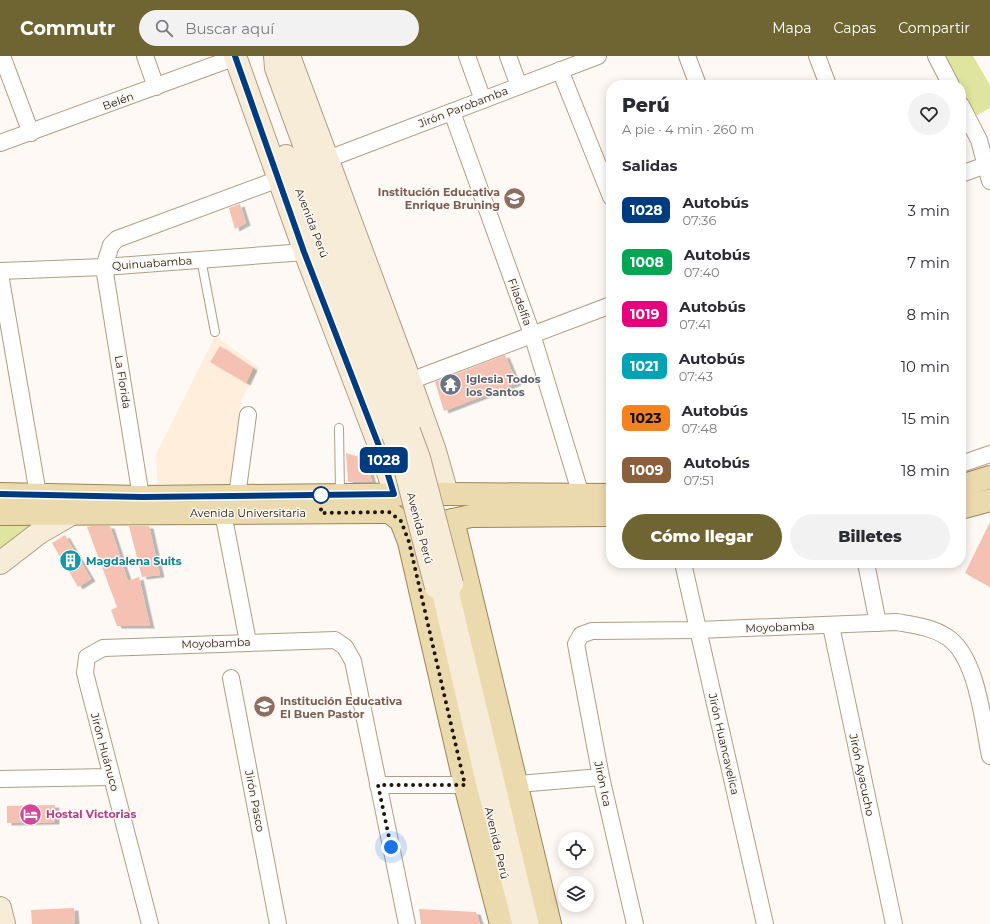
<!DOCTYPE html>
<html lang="es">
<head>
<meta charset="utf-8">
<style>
  body { margin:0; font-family:Montserrat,sans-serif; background:#f2f2f3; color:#2b2b33; height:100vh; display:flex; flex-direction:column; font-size:15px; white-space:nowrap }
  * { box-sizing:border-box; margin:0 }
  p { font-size:13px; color:#7c7c81 }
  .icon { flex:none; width:22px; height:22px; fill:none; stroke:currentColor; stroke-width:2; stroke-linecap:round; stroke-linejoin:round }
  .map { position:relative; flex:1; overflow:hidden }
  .details { position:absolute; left:606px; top:24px; width:360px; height:488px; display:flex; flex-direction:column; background:#fff; border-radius:16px; box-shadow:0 2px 10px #0003 }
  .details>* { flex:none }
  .badge { padding:0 8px; border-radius:6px; font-size:14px; line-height:26px }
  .tools { position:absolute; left:558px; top:776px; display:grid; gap:8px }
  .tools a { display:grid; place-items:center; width:36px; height:36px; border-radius:50%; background:#fff; box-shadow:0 2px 10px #0003; font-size:20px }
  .you { position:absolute; width:20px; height:20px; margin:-10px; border:3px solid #fff; border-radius:50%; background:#1a73e8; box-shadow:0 0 0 6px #1a73e833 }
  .map>.badge { position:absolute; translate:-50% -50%; box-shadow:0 0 0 2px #fff }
  h2 { padding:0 16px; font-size:15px; line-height:36px }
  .round { display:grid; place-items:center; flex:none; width:42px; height:42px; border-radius:21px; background:#f2f2f3 }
  .summary { display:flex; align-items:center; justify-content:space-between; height:68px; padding:0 16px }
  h1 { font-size:19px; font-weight:800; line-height:30px }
  .action { display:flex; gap:8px; margin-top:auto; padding:8px 16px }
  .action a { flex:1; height:46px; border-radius:24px; background:#6e6532; color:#fff; font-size:16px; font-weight:800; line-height:46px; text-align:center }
  .action a+a { background:#f2f2f3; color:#2b2b33 }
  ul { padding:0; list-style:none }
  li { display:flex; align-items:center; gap:12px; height:52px; padding:0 16px }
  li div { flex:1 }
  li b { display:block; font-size:15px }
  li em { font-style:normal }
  li .badge { min-width:44px; font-weight:700; text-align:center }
  header { display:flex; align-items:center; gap:24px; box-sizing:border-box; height:56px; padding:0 20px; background:#6e6532; color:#fff }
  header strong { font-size:19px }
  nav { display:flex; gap:22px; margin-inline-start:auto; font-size:14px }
  .search { width:280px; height:36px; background:#f2f2f3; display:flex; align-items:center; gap:10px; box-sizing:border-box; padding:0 14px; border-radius:22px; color:#7c7c81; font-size:15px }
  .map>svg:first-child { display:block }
</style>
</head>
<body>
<header>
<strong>Commutr</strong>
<div class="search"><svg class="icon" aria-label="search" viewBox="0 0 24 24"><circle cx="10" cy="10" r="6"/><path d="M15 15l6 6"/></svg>Buscar aquí</div>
<nav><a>Mapa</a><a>Capas</a><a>Compartir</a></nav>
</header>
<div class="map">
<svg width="990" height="868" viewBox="0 0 990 868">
  <defs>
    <filter id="shadow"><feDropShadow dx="4.5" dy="2.5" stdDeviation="0" flood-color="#0004"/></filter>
  </defs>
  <rect width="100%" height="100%" fill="#fef9f4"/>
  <!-- built -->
  <polygon fill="#feeedb" points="215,280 259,311 240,346 235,428 158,428 156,399"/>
  <!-- green -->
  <g fill="#dfe49e">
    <polygon points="941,0 973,0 990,29 990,52 972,62 961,39 961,29 956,29"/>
    <polygon points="0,467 34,468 0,498"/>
  </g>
  <!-- building -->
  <g fill="#f5c1b3" filter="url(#shadow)">
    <polygon points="240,148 246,167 235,173 229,152"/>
    <polygon points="220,290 253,312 246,327 210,306"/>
    <polygon points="505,299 517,327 444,355 435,326"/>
    <polygon points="346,397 366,403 372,426 348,426"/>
    <polygon points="990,466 990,531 965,517"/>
    <polygon points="92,470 110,470 128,525 139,521 150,570 117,570 111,554 117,551 87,471"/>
    <polygon points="129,470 149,470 160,519 142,521"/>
    <polygon points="65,479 91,523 78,531 52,487"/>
    <polygon points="55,749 55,766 7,767 7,750"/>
    <polygon points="74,852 75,867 32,868 31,854"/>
    <polygon points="419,853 476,856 480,868 421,868"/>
  </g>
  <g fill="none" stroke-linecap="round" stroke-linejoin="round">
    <defs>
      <g id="service">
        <polyline points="201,203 215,276"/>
        <polyline points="339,372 340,438"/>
      </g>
      <g id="minor">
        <polyline points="2,0 31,77"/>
        <polyline points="145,0 156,31"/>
        <polyline points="467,0 483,44"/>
        <polyline points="508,0 519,30"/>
        <polyline points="687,0 698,29"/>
        <polyline points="817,0 828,29"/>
        <polyline points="936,0 951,29"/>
        <polyline points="560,14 611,141"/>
        <polyline points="961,49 979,84 990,125"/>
        <polyline points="452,56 532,278 581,439"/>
        <polyline points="0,87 236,1"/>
        <polyline points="328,103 598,0"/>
        <polyline points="961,118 986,109"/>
        <polyline points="0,215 104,211 305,196"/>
        <polyline points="0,218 38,438"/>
        <polyline points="410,325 611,249"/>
        <polyline points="961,408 990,398"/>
        <polyline points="237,440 248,359"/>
        <polyline points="141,441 104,211 111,189 117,183 279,123"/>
        <polyline points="223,457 248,586"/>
        <polyline points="683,507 765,868"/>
        <polyline points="866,507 878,567"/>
        <polyline points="831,570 894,868"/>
        <polyline points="231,622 278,868"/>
        <polyline points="0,723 111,721"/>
        <polyline points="518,728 601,721"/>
        <polyline points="378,729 465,729"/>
        <polyline points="150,868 85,617 87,601 103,592 335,584 345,591 353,605 407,868"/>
        <path d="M635,868l-34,-147 -25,-133 5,-9 11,-4 106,-1 199,-8c17,3 35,5 50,15 30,19 36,85 43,119"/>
      </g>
      <g id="secondary">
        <polyline points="235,0 305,196 379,389 395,438"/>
        <polyline points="275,0 276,12 409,375"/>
        <polyline points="289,0 410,325 435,395 447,438"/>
        <polyline points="286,100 393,379"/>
        <polyline points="0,507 39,477 75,456"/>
        <polyline points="452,528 533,868"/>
        <polyline points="436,531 517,868"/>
        <polyline points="0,852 4,868"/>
      </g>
      <g id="primary">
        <polyline points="961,430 990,421"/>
        <polyline points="0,438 141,441 447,438 611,439"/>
        <polyline points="961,452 990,444"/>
        <polyline points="0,458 377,456 389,456 405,468 426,470 471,460 611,459"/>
        <polyline points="453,464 550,868"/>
        <polyline points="401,465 409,486 465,729 501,868"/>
      </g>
    </defs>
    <!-- service casing -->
    <use href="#service" stroke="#b19d85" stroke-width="10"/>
    <!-- minor casing -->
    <use href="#minor" stroke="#b19d85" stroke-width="18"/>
    <!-- secondary casing -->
    <use href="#secondary" stroke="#b19d85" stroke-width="24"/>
    <!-- primary casing -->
    <use href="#primary" stroke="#9c8654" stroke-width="24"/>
    <!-- service -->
    <use href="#service" stroke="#fff" stroke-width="8"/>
    <!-- minor -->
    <use href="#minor" stroke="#fff" stroke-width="16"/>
    <!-- secondary -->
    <use href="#secondary" stroke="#f6ecd7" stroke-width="22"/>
    <!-- primary -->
    <use href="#primary" stroke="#ecdaaf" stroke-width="22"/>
    <defs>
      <g id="secondary-bridge">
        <polyline points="409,375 419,402 452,528"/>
        <polyline points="393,379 405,412 436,531"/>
      </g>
    </defs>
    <!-- secondary-bridge casing -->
    <use href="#secondary-bridge" stroke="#b19d85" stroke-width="24" stroke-linecap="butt"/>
    <!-- secondary-bridge -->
    <use href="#secondary-bridge" stroke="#f6ecd7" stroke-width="22"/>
  </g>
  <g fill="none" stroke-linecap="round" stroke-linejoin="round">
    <defs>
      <polyline id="line" points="0,438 142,441 394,438 379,390 304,196 235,0"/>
    </defs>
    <!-- line casing -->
    <use href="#line" stroke="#fff" stroke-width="9"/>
    <!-- line -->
    <use href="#line" stroke="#003b80" stroke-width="6"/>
    <!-- walk -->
    <polyline stroke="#1f170e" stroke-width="4" stroke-dasharray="0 7.2" points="321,439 321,457 389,456 401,465 409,486 465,729 378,729 391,791"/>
  </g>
  <!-- icons -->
  <defs>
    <symbol id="school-disc" viewBox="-11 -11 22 22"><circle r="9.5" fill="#8d6e63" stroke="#fef9f4"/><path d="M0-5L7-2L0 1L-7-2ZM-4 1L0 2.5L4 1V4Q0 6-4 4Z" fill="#fff"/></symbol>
    <symbol id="temple-disc" viewBox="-11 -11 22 22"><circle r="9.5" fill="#6b7280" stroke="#fef9f4"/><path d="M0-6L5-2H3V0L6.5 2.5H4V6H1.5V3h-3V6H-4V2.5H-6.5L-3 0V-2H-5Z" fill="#fff"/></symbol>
    <symbol id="building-disc" viewBox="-11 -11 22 22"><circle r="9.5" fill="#0f9aa8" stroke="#fef9f4"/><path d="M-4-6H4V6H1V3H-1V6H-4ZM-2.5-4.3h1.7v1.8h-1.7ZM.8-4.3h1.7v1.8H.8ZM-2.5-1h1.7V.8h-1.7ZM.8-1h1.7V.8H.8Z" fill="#fff"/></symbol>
    <symbol id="hotel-disc" viewBox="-11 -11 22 22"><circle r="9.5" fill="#d1479c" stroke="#fef9f4"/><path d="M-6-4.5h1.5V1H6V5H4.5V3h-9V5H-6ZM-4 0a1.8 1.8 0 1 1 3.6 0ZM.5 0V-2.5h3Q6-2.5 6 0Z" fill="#fff"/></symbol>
  </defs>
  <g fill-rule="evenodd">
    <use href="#school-disc" x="502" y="130" width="25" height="25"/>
    <use href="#temple-disc" x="438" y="316" width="25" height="25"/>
    <use href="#building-disc" x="58" y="492" width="25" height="25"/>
    <use href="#school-disc" x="252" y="638" width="25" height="25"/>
    <use href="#hotel-disc" x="18" y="746" width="25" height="25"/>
  </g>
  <!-- markers -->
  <circle fill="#fff" stroke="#003b80" stroke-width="2" cx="321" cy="439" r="8"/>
  <g text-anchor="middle" stroke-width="3" stroke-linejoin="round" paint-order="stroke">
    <!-- street labels -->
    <g font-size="11" fill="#1f170e" stroke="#fef9f4">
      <text transform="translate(118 45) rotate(-20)" y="4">Belén</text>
      <text transform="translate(463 51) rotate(-21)" y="4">Jirón Parobamba</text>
      <text transform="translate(312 167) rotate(69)" y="4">Avenida Perú</text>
      <text transform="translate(152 207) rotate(-4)" y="4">Quinuabamba</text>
      <text transform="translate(520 246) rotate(70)" y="4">Filadelfia</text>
      <text transform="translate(123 326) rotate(81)" y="4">La Florida</text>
      <text x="248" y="461">Avenida Universitaria</text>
      <text transform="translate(420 472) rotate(75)" y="4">Avenida Perú</text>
      <text transform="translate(780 571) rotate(-2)" y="4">Moyobamba</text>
      <text transform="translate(216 587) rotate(-2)" y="4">Moyobamba</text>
      <text transform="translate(724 688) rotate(77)" y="4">Jirón Huancavelica</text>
      <text transform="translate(105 696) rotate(75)" y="4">Jirón Huánuco</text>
      <text transform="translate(862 719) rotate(78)" y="4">Jirón Ayacucho</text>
      <text transform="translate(603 728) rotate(78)" y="4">Jirón Ica</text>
      <text transform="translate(255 745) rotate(79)" y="4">Jirón Pasco</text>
      <text transform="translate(497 787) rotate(77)" y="4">Avenida Perú</text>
    </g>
    <!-- education labels -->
    <g font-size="11" font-weight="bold" fill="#785e54" stroke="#fef9f4" text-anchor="end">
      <text x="500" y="140">Institución Educativa<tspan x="500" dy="13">Enrique Bruning</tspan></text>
      <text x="280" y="649" text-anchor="start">Institución Educativa<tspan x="280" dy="13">El Buen Pastor</tspan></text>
    </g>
    <!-- worship labels -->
    <g font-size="11" font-weight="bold" fill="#5b616d" stroke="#fef9f4" text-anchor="start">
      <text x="466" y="327">Iglesia Todos<tspan x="466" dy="13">los Santos</tspan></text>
    </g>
    <!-- culture labels -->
    <g font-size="11" font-weight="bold" fill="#0d838f" stroke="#fef9f4" text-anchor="start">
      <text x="86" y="509">Magdalena Suits</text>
    </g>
    <!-- hotel labels -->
    <g font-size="11" font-weight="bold" fill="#b23c85" stroke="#fef9f4" text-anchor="start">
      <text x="46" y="762">Hostal Victorias</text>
    </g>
  </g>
</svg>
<div class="tools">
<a><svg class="icon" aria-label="locate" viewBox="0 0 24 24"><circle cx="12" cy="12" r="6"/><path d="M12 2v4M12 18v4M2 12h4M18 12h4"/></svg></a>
<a><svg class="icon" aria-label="layers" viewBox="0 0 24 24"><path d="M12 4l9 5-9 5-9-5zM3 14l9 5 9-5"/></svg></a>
</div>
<div class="you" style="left:391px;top:791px"></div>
<b class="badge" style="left:384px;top:404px;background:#003b80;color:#fff">1028</b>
<section class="details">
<div class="summary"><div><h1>Perú</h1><p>A pie · 4 min · 260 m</p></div><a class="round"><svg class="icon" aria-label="heart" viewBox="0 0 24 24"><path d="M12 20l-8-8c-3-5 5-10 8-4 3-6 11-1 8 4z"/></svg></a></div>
<h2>Salidas</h2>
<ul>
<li><span class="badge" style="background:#003b80;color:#fff">1028</span><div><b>Autobús</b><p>07:36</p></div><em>3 min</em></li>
<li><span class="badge" style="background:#00a651;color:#fff">1008</span><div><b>Autobús</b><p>07:40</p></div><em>7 min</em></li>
<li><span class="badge" style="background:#e6007e;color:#fff">1019</span><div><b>Autobús</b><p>07:41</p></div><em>8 min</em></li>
<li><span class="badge" style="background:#00a3b4;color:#fff">1021</span><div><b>Autobús</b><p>07:43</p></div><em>10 min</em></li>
<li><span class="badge" style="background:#f58220;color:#111">1023</span><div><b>Autobús</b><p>07:48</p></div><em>15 min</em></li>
<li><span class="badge" style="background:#8b5e3c;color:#fff">1009</span><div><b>Autobús</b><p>07:51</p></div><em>18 min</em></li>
</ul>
<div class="action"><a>Cómo llegar</a><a>Billetes</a></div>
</section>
</div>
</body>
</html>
